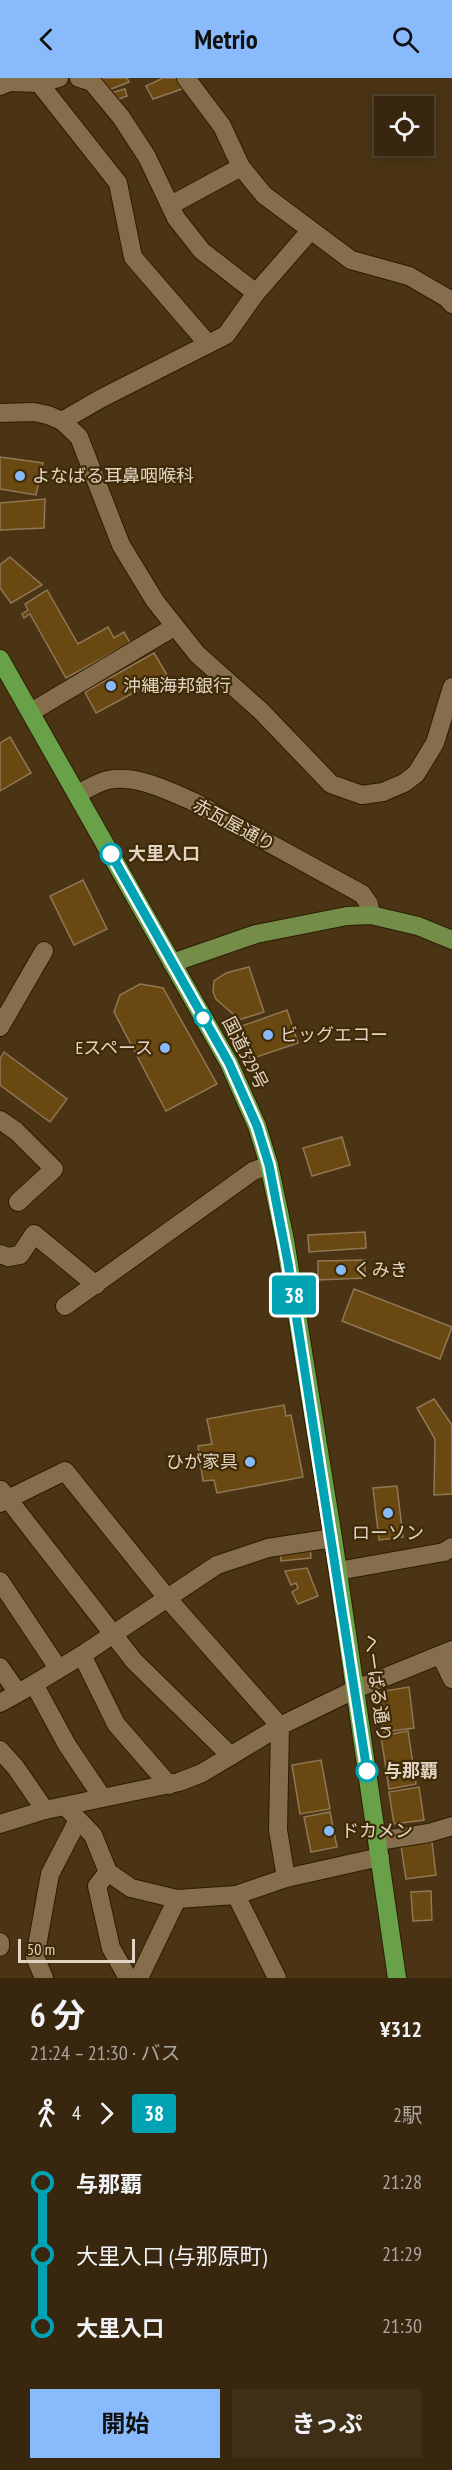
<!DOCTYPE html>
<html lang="ja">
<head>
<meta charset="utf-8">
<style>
  body { margin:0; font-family:"PT Sans Narrow","Noto Sans JP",sans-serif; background:#3f2f17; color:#f1f3f6; height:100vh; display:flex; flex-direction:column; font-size:22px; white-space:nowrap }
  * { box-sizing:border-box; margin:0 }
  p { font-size:20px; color:#aba59e }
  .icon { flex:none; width:33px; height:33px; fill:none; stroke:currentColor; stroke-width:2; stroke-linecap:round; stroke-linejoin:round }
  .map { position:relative; height:1900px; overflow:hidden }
  .drawer { display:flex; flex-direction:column; background:#38270e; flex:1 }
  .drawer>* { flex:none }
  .badge { padding:0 12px; border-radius:4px; font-size:21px; line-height:39px }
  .tools { position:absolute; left:374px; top:18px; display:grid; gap:12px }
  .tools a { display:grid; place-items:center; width:60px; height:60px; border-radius:0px; background:#38270e; box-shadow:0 3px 15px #0003,0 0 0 2px #52442e; font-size:30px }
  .scale { position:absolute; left:18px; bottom:15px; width:117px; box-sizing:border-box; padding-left:6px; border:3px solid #e2d4c2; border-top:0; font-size:16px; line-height:21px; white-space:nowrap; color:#e2d4c2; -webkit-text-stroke:4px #3f2a07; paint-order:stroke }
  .map>.badge { position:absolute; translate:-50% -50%; box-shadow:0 0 0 3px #fff }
  .legs { display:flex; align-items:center; gap:9px; height:66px; padding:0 30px; font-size:20px }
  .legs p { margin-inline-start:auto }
  .headline { display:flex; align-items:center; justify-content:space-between; height:102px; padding:0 30px }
  h1 { font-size:33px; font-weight:700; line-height:45px }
  .cta { display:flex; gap:12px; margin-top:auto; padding:12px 30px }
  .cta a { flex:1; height:69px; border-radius:0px; background:#88bafc; color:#111; font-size:24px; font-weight:700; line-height:69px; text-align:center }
  .cta a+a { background:#3f2f17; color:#f1f3f6 }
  ul { padding:0 30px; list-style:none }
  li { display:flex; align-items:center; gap:21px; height:72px; font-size:22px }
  li i { display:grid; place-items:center; width:9px; height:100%; margin:0 8px; background:currentColor }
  li i::after { content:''; width:15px; height:15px; margin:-8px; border:4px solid; border-radius:50%; background:#38270e }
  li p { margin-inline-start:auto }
  li:first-child i { background:linear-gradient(#0000 50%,currentColor 0) }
  li:last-child i { background:linear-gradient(currentColor 50%,#0000 0) }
  header { display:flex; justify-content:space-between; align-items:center; height:78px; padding:0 30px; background:#88bafc; color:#111; font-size:27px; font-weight:700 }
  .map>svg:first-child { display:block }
</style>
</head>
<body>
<header><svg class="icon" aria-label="back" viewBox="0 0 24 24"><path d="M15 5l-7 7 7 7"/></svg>Metrio<svg class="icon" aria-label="search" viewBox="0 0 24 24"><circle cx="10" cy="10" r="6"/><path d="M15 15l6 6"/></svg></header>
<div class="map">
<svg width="452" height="1900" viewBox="0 0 452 1900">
  <rect width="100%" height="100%" fill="#4a3413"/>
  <!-- building -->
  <g fill="#694811" stroke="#907755" stroke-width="1.5">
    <polygon points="101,0 127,0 129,4 106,13"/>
    <polygon points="163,0 177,0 182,11 153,21 146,8"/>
    <polygon points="125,11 127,18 114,23 111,15"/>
    <polygon points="0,379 43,385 36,417 0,411"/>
    <polygon points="45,421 44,450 0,452 0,425"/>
    <polygon points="10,479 42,507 11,525 0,510 0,487"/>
    <polygon points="47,512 78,566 108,549 114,560 124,554 130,565 66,600 30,536 24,540 22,536 28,532 25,526"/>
    <polygon points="154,575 167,597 96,635 85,614"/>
    <polygon points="10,659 31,695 0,713 0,665"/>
    <polygon points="83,802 107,851 74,867 50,818"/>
    <polygon points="249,889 264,934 235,943 234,937 216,921 213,914 214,903 226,895"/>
    <polygon points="140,906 163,910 217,1006 166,1033 114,934 120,917"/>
    <polygon points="287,932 298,965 250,981 239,949"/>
    <polygon points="4,974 67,1021 50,1044 0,1007 0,981"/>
    <polygon points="342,1059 350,1087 312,1098 303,1070"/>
    <polygon points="365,1154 366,1170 309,1174 308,1157"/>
    <polygon points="365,1182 365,1200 318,1202 318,1183"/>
    <polygon points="354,1211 452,1249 440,1281 342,1243"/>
    <polygon points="434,1321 452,1347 452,1416 434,1417 435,1361 417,1330"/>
    <polygon points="284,1327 286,1338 291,1337 303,1399 217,1415 214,1402 203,1403 198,1368 212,1366 207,1341"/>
    <polygon points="397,1408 403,1459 379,1462 373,1410"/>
    <polygon points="310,1468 311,1480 281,1483 280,1472"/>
    <polygon points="307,1490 318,1518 298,1526 292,1514 298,1510 296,1505 291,1507 285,1493"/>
    <polygon points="409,1609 414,1650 384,1654 378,1614"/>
    <polygon points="408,1653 416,1706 389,1711 381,1658"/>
    <polygon points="321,1682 330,1731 300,1736 292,1687"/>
    <polygon points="419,1709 424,1742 394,1746 389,1714"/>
    <polygon points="330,1734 337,1769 311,1774 304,1739"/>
    <polygon points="432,1764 436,1797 406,1801 401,1768"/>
    <polygon points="431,1813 432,1842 413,1843 411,1814"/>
  </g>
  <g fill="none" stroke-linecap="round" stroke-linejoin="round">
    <defs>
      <g id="minor">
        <polyline points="79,0 92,4 121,39 147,79 176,140 202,173 256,215"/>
        <polyline points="186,0 222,48 241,89 264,117 351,182 409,198 447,220 452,226"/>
        <polyline points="39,5 118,105 133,179 208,266"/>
        <polyline points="0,8 10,4 39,5 59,0"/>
        <polyline points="171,127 241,89"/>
        <polyline points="0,335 34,334 48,337 62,343 79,359 121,467 155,523 197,576 261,633 331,706 362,717 383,714 404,705 416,696 435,665 452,609"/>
        <polyline points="62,343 100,321 226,257 256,215 310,153"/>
        <polyline points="31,634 174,549"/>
        <path d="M78,716c7,-4 14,-8 21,-11 29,-13 68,7 95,19l168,92 7,10 2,11"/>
        <polyline points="0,949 44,873"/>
        <polyline points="0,1042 16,1053 54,1091 18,1124"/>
        <polyline points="0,1176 8,1179 20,1177 34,1156 96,1207"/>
        <polyline points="65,1228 253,1093 269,1087"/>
        <polyline points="1,1412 134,1583 231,1678"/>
        <polyline points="0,1425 65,1393 168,1521 280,1648 278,1752 286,1800"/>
        <polyline points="338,1493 444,1474 452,1469"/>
        <polyline points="0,1503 58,1590"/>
        <polyline points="82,1577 116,1646 169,1707"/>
        <polyline points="441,1578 452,1601"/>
        <polyline points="0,1589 18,1615 34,1606"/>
        <polyline points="0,1625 18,1615"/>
        <polyline points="0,1672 16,1690 45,1732"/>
        <polyline points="102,1719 67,1667 34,1606 82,1577 217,1487 268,1470 333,1460"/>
        <polyline points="65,1728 93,1757 108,1794 131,1810 177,1821 236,1817 286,1800 380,1779"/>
        <polyline points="0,1746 45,1732 179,1704 202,1695 280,1648 356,1611 452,1572"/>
        <polyline points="378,1763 429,1755 452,1748"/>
        <polyline points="108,1794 97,1808 111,1870 128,1900"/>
        <polyline points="236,1817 277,1900"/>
        <polyline points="0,1864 0,1869"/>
        <polyline points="44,1900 35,1879 50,1796 78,1742"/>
        <polyline points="139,1900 177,1821"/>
      </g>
      <polyline id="major" points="172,885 256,856 347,838 371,837 418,848 452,862"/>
      <polyline id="highway" points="0,581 229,985 257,1048 269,1087 285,1162 333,1460 397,1900"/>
    </defs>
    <!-- minor casing -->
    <use href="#minor" stroke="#2c1c04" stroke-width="20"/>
    <!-- major casing -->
    <use href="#major" stroke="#2c1c04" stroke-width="20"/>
    <!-- highway casing -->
    <use href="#highway" stroke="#2c1c04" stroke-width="20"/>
    <!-- minor -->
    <use href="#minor" stroke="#866e4c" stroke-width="18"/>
    <!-- major -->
    <use href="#major" stroke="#748d49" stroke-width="18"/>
    <!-- highway -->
    <use href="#highway" stroke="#68a147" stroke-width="18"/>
  </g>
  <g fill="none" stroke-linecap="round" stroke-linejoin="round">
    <defs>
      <polyline id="line-1" points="111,776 229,985 257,1048 269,1087 288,1185 367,1693"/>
    </defs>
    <!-- line-1 casing -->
    <use href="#line-1" stroke="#fff" stroke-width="14"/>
    <!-- line-1 -->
    <use href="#line-1" stroke="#00a3b4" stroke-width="9"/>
  </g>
  <!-- markers -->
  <g fill="#88bafc" stroke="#3f2a07" stroke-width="2">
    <circle cx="20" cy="398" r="6"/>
    <circle cx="111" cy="608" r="6"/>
    <circle cx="268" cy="957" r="6"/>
    <circle cx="165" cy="970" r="6"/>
    <circle cx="341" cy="1192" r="6"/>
    <circle cx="250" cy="1384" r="6"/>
    <circle cx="388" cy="1435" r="6"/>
    <circle cx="329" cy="1753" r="6"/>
  </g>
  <g fill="#fff" stroke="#00a3b4" stroke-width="3">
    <circle cx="111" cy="776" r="10"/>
    <circle cx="203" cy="940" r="8"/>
    <circle cx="367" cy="1693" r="10"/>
  </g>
  <g text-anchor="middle" stroke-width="4.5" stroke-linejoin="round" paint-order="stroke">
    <!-- poi labels -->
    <g font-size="18" fill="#e2d4c2" stroke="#3f2a07" text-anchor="start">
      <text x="32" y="404">よなばる耳鼻咽喉科</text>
      <text x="123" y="614">沖縄海邦銀行</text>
      <text x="280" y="963">ビッグエコー</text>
      <text x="153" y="976" text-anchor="end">Eスペース</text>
      <text x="353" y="1198">くみき</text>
      <text x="238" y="1390" text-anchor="end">ひが家具</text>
      <text x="388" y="1461" text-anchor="middle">ローソン</text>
      <text x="341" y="1759">ドカメン</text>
    </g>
    <!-- street labels -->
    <g font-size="18" fill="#e2d4c2" stroke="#3f2a07">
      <text transform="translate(234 747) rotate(28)" y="6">赤瓦屋通り</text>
      <text transform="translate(245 975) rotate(63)" y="6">国道329号</text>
      <text transform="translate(377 1610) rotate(82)" y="6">へーばる通り</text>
    </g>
    <!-- stop labels -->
    <g font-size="18" font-weight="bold" fill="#e2d4c2" stroke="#3f2a07" text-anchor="start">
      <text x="128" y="782">大里入口</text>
      <text x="384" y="1699">与那覇</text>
    </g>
  </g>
</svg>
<div class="tools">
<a><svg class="icon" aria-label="locate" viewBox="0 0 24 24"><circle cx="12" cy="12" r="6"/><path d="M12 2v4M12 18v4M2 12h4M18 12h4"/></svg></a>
</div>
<div class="scale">50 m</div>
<b class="badge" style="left:294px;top:1217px;background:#00a3b4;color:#fff">38</b>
</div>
<section class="drawer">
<div class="headline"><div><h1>6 分</h1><p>21:24 – 21:30 · バス</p></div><b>¥312</b></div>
<div class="legs"><svg class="icon" aria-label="walk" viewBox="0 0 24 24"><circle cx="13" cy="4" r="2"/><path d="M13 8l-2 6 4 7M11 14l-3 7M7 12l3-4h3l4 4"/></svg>4<svg class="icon" aria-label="forward" viewBox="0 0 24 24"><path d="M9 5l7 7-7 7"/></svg><b class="badge" style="background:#00a3b4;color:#fff">38</b><p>2駅</p></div>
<ul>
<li><i style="color:#00a3b4"></i><b>与那覇</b><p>21:28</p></li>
<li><i style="color:#00a3b4"></i><span>大里入口 (与那原町)</span><p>21:29</p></li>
<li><i style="color:#00a3b4"></i><b>大里入口</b><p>21:30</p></li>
</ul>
<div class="cta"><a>開始</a><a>きっぷ</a></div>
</section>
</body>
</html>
